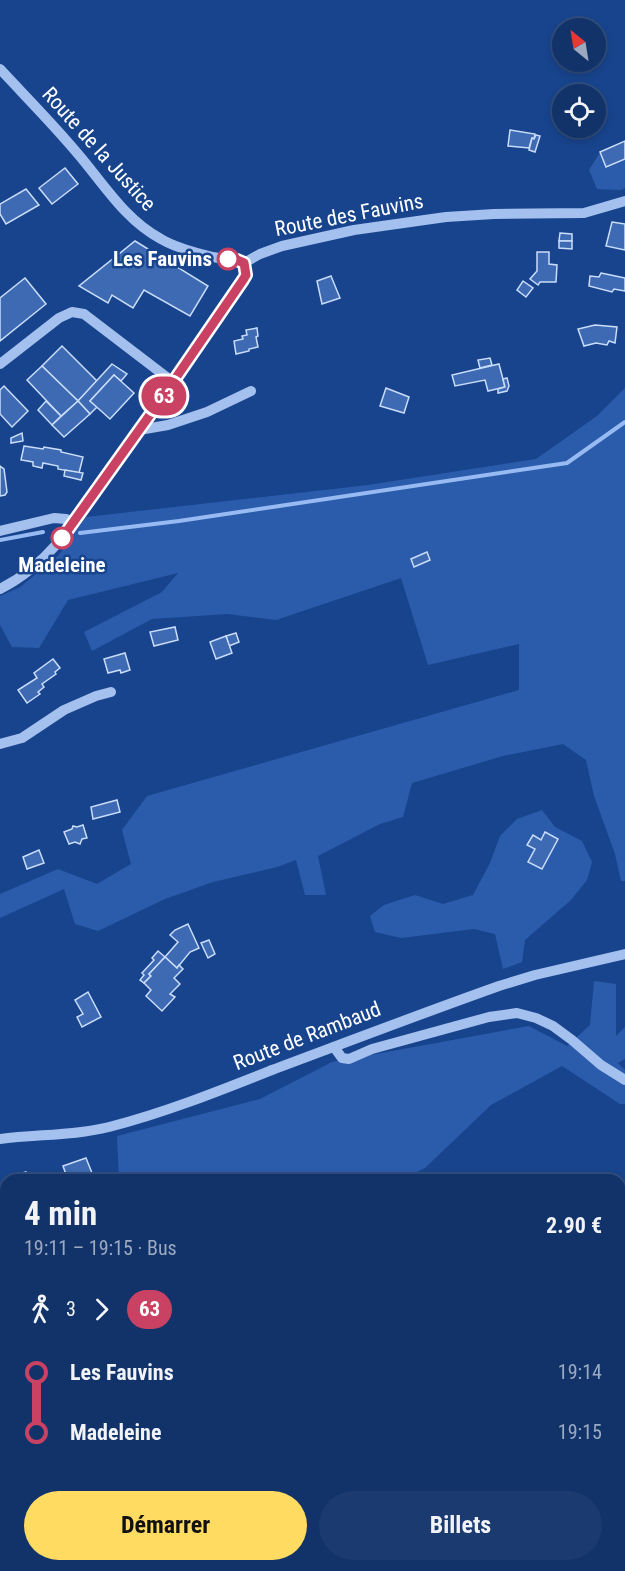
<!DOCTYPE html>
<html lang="fr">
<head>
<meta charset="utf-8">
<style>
  body { margin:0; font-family:"Roboto Condensed",sans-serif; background:#1b3b70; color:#f1f3f6; height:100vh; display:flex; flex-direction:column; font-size:22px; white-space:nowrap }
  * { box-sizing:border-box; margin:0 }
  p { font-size:20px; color:#9caac1 }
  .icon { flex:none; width:33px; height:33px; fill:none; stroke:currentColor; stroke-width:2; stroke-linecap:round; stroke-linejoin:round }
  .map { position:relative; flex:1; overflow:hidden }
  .sheet { position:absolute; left:0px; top:1174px; width:626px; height:398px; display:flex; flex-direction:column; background:#12336a; border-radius:18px 18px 0 0; box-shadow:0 3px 9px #0003,0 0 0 2px #314e7e }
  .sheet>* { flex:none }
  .badge { padding:0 12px; border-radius:20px; font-size:21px; line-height:39px }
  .needle { width:39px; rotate:330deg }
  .fabs { position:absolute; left:552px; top:18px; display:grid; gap:12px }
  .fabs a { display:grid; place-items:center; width:54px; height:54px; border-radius:50%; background:#12336a; box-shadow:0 3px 9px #0003,0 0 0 2px #314e7e; font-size:30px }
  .map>.badge { position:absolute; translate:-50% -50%; box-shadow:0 0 0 3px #fff }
  .legs { display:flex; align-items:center; gap:9px; height:66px; padding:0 24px; font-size:20px }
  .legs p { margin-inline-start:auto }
  .overview { display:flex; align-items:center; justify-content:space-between; height:102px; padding:0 24px }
  h1 { font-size:33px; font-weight:700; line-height:45px }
  .cta { display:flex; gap:12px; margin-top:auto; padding:12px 24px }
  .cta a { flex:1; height:69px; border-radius:36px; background:#ffdb61; color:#111; font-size:24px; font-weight:700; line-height:69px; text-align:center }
  .cta a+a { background:#1b3b70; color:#f1f3f6 }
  ul { padding:0 24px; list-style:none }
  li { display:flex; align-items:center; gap:21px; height:60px; font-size:22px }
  li i { display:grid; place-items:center; width:9px; height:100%; margin:0 8px; background:currentColor }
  li i::after { content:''; width:15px; height:15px; margin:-8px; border:4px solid; border-radius:50%; background:#12336a }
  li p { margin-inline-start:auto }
  li:first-child i { background:linear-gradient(#0000 50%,currentColor 0) }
  li:last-child i { background:linear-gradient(currentColor 50%,#0000 0) }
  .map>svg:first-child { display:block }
</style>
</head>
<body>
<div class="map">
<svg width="625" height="1571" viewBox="0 0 625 1571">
  <rect width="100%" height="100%" fill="#18448d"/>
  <!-- green -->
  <g fill="#2b5cab">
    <polygon points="600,152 607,167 625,159 625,188 621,190 597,189 589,170"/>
    <polygon points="625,388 625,881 621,881 615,854 594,796 586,760 563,744 503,756 412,783 403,817 380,824 318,856 326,895 305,895 296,860 277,867 213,882 165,899 98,931 75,924 64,889 0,918 0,894 58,869 97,884 131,864 122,830 147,796 519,690 519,644 428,665 401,578 276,620 227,614 152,619 92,651 84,632 162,592 178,573 68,600 39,648 12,647 0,625 0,596 19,588 58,556 86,517 368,485 536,459 597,416"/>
    <polygon points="542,810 555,827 582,841 592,862 587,880 571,900 525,940 522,962 503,969 495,934 474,929 401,938 375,932 370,916 384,905 415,895 443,904 473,895 490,863 500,836 517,819"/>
    <polygon points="594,981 616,984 616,1036 625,1027 625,1059 618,1063 625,1070 625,1104 620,1104 562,1066 491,1105 425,1168 400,1180 119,1180 117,1136 260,1099 332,1062 529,1026 567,1046 590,1025"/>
    <polygon points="6,1214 6,1471 0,1475 0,1215"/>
    <polygon points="6,1538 6,1566 30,1566 33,1571 0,1571 0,1540"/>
    <polygon points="52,1566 354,1566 348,1571 42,1571"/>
  </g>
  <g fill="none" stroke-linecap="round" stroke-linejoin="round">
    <!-- stream -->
    <g stroke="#96baf1" stroke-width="4">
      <polyline points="80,533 179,521 567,463 625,422"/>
      <polyline points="0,540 43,532"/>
    </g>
  </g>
  <!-- building -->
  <g fill="#3d6ab3" stroke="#c9dcfa" stroke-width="1.5">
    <polygon points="510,130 535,134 534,139 532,138 529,148 508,146"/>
    <polygon points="536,135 540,136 535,152 529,150 532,138 534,139"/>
    <polygon points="625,141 625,159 606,167 600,152"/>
    <polygon points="65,168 78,184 52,204 39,188"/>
    <polygon points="26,189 39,205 6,224 0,214 0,204"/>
    <polygon points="612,222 625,224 625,250 606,246"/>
    <polygon points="560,233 572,234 572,241 559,241"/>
    <polygon points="135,241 208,286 190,316 144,290 133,308 112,295 108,303 79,286"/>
    <polygon points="559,241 572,241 572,249 559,248"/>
    <polygon points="537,252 549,252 549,264 557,265 556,282 540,282 538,285 530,279 537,271"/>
    <polygon points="601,273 625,278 625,291 614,289 612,292 589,286 590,276 599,277"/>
    <polygon points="331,276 340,298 322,304 317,281"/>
    <polygon points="25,278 46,304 0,341 0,298"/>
    <polygon points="523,281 533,288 526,297 517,290"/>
    <polygon points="595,325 617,327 615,343 609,341 607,345 596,343 584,346 578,329"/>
    <polygon points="257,328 258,336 256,337 258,347 249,349 249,351 236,354 234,341 243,339 242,336 247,335 246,330"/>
    <polygon points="62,346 97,381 78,401 42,366"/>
    <polygon points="490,358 492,365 480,368 478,360"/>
    <polygon points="112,364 127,374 121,381 114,375 90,401 97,407 90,414 78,401"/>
    <polygon points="499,364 505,387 488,391 485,380 455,386 452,375"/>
    <polygon points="42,366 78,401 61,416 27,380"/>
    <polygon points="114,375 134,393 110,419 90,401"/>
    <polygon points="507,378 509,386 507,391 498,393 498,389 505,387 503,379"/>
    <polygon points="4,386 28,411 12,427 0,414 0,390"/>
    <polygon points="386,388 409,397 404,413 380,406"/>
    <polygon points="46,401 61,416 52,425 38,410"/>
    <polygon points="78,401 90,414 64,437 52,425"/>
    <polygon points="22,433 23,441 11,443 11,438"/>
    <polygon points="24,446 43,449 44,447 61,450 61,452 83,457 79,473 58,469 58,466 43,463 42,468 33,466 33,462 21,460"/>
    <polygon points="0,466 4,469 7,492 5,495 0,496"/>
    <polygon points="65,470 83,473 81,480 64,476"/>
    <polygon points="427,552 430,560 414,567 411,559"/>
    <polygon points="175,627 178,640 154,646 150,632"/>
    <polygon points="236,633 239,642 229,646 226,636"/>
    <polygon points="226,636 232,653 216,659 210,642"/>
    <polygon points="125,653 130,670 121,673 120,670 108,673 104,659"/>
    <polygon points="53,659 60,668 55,672 56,674 42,684 44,687 38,692 40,694 27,703 18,690 37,678 34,673"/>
    <polygon points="117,800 120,812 93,819 91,807"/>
    <polygon points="83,825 87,838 82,839 80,844 75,842 69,844 64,832 72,829 73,826 77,827"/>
    <polygon points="545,832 558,839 542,869 528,862 535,849 527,845 533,835 541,840"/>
    <polygon points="39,850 44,863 27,869 23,857"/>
    <polygon points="188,924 199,948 190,952 177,968 165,957 178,942 170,935 175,930"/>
    <polygon points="209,940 215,954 208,958 201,943"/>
    <polygon points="158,951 165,957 149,974 151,976 144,983 140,980 144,975 142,973 154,960 152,958"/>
    <polygon points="165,957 177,968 179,965 183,969 174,978 180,984 170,994 175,997 162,1011 146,996 151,990 144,983 151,976 149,974"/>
    <polygon points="88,992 101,1017 82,1027 77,1017 83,1014 75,1000"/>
    <polygon points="86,1158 92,1173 68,1180 63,1166"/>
    <polygon points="26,1172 28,1180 8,1180 7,1177"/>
  </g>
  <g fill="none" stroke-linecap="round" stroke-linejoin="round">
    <!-- minor -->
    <g stroke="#a3c0ee" stroke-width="10">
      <path d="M0,69c26,28 53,55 78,85 25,29 47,66 83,85 15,9 35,14 52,18 11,2 21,2 31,6"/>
      <polyline points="244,263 260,254 282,246 354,230 446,217 494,214 584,213 625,201"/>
      <polyline points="0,364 59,318 72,312 84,314 173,382"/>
      <polyline points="139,430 168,425 207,412 251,391"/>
      <polyline points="0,531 54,518 66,519 74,522"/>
      <path d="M0,589c61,-31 86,-88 125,-141 41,-55 79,-111 118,-168l3,-5 -2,-12"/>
      <polyline points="0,744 22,738 64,710 96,696 111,692"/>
      <polyline points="334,1047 342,1058 349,1059 372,1049 489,1017 517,1013 536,1018 553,1026 572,1040 601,1065 625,1080"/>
      <path d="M0,1139c36,-5 73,-3 109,-12 55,-14 110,-36 163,-57 75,-28 151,-57 227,-84l36,-11 90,-21"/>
    </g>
  </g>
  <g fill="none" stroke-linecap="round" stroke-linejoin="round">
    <defs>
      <polyline id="line-1" points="62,538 162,398 243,280 246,275 244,263 237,260 228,259"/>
    </defs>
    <!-- line-1 casing -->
    <use href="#line-1" stroke="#fff" stroke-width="14"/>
    <!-- line-1 -->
    <use href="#line-1" stroke="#c94163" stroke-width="9"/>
  </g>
  <!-- markers -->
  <g fill="#fff" stroke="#c94163" stroke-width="3">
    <circle cx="228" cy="259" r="10"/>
    <circle cx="62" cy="538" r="10"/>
  </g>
  <g text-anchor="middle" stroke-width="5" stroke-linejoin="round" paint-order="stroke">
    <!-- street labels -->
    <g font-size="21" fill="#fff" stroke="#18448d">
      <text transform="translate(99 149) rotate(48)" y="7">Route de la Justice</text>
      <text transform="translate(349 215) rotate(-11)" y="7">Route des Fauvins</text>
      <text transform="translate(307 1036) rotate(-21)" y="7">Route de Rambaud</text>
    </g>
    <!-- stop labels -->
    <g font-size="21" font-weight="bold" fill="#fff" stroke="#18448d" text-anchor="end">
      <text x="212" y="266">Les Fauvins</text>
      <text x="62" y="572" text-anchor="middle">Madeleine</text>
    </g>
  </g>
</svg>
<div class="fabs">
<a><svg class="needle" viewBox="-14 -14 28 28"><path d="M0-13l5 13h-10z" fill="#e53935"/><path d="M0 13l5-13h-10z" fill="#9caac1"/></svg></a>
<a><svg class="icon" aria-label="locate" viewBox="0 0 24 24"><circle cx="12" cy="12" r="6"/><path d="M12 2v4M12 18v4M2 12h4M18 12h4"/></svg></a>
</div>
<b class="badge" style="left:164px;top:396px;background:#c94163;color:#fff">63</b>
<section class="sheet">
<div class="overview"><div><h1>4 min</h1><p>19:11 – 19:15 · Bus</p></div><b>2.90 €</b></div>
<div class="legs"><svg class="icon" aria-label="walk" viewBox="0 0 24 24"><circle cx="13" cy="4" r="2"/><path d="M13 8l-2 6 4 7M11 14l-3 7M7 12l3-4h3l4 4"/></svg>3<svg class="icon" aria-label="forward" viewBox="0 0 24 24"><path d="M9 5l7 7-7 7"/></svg><b class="badge" style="background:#c94163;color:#fff">63</b></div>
<ul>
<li><i style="color:#c94163"></i><b>Les Fauvins</b><p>19:14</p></li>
<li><i style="color:#c94163"></i><b>Madeleine</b><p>19:15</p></li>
</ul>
<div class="cta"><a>Démarrer</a><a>Billets</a></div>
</section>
</div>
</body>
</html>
